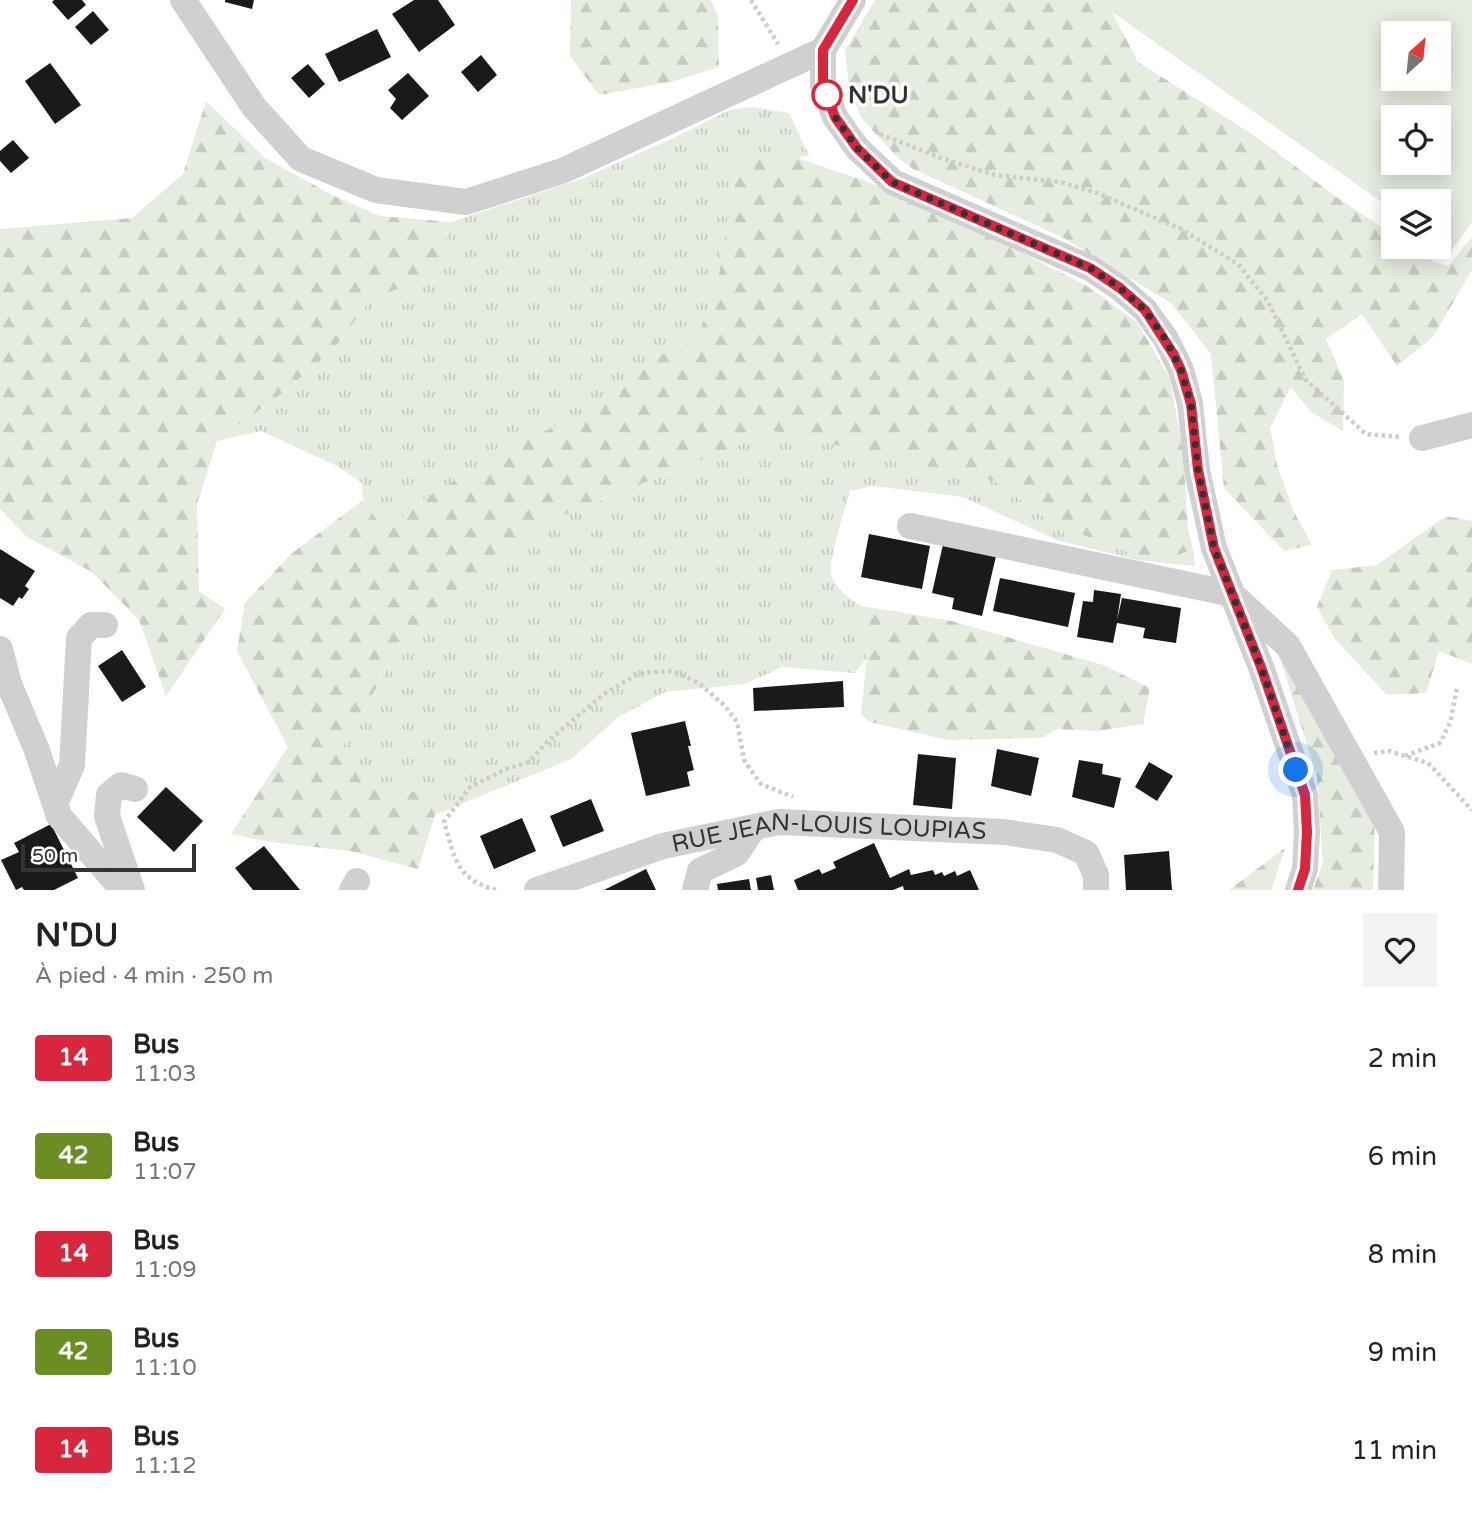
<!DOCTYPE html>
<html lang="fr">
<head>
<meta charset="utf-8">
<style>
  body { margin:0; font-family:"Varela Round",sans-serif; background:#f2f2f2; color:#222; height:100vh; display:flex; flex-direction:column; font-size:26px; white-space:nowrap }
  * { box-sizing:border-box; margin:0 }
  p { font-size:23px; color:#767676 }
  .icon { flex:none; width:38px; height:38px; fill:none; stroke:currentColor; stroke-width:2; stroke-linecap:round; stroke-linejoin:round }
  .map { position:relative; height:890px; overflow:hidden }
  .sheet { display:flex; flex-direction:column; background:#fff; flex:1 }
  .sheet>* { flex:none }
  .badge { padding:0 14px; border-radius:5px; font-size:24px; line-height:46px }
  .needle { width:46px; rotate:27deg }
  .fabs { position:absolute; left:1381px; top:21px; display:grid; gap:14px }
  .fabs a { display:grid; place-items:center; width:70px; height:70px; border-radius:0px; background:#fff; box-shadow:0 4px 18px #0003; font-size:35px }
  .scale { position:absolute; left:21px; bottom:18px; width:175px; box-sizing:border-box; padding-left:7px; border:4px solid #333; border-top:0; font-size:19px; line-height:24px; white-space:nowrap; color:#333; -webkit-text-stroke:5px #fff; paint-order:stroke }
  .you { position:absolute; width:35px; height:35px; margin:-18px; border:5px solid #fff; border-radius:50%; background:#1a73e8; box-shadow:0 0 0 10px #1a73e833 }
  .map>.badge { position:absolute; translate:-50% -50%; box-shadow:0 0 0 4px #fff }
  .round { display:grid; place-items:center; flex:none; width:74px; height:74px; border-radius:0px; background:#f2f2f2 }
  .summary { display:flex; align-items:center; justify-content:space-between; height:119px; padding:0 35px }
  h1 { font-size:33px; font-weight:800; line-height:52px }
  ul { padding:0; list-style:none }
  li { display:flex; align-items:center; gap:21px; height:98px; padding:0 35px }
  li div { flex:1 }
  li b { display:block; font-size:26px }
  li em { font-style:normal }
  li .badge { min-width:77px; font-weight:700; text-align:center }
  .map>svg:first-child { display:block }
</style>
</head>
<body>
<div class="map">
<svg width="1472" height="890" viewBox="0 0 1472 890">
  <defs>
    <pattern id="grass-tufts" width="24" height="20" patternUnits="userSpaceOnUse" patternTransform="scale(1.75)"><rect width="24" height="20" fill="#e6ecdf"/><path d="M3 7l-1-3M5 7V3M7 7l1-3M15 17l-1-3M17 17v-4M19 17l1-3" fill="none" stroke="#c6cbc0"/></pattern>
    <pattern id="forest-firs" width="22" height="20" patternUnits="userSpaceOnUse" patternTransform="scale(1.75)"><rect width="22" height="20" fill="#e6ecdf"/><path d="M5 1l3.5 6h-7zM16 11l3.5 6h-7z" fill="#c6cbc0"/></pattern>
  </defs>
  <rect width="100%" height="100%" fill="#fff"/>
  <!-- grass -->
  <g fill="url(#grass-tufts)">
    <polygon points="753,107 789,113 809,155 797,158 738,154 719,274 697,340 658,356 583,414 507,448 429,496 385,531 363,500 362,483 337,466 261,431 217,441 281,394 334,349 373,296 435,278 451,222 581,179 674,138 729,110"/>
    <path d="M774,431l221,50 56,41 115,38 27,-11 2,17 -59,-6 -79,-20 -94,-43 -90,-11 -23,5c-4,16 -22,69 -19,83 4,14 18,25 31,32l5,52 -13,15 -71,-6 -39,17 -79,8 -48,26 -46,41 -136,56 -10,-22 -49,-3 -38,-34 60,-107 163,-133z"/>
  </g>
  <!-- forest -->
  <g fill="url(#forest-firs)">
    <polygon points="571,0 711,0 718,16 719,67 670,82 599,95 570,56"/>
    <polygon points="875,0 1113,0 1112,12 1138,62 1255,136 1335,196 1393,235 1393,247 1411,247 1434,262 1448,266 1472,237 1472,270 1433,337 1397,366 1362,314 1326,339 1344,381 1343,431 1311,412 1291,387 1270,428 1278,469 1294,512 1312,545 1284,551 1224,488 1211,354 1171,303 1062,237 913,169 897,157 862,119 849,87 845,51"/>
    <polygon points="206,101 265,158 332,195 380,216 451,222 435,279 373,296 334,349 281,394 217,441 197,504 199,591 225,609 166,696 139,620 92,572 27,537 0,509 0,229 132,218 183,174"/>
    <polygon points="738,154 797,158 915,198 1087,286 1137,322 1170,379 1183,452 1188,529 1193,549 1166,560 1137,556 1051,522 995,481 774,431 561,516 398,649 338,756 376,789 425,793 435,815 418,869 350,851 270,842 231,834 288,747 237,651 245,603 291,554 363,500 385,531 429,496 507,448 583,414 658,356 697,340 719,274"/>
    <polygon points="1446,516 1472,521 1472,664 1439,651 1426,693 1387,695 1335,639 1317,607 1332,570 1377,565"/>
    <polygon points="862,606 952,621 1103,665 1150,688 1143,724 1096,731 1058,729 1041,738 948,740 870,722 861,714 867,658"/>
    <polygon points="1276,645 1375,812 1373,890 1313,890 1323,862 1317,777"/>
    <polygon points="1285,848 1271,890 1229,890"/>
  </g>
  <!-- garden -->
  <path fill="#e6ecdf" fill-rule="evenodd" d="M1113,0h359v222l-21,29 -12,-8 -1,-42h-45v9l-281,-198zM1393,33h45v46h-45zM1393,117h45v46h-45z"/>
  <!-- building -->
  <g fill="#1a1a1a">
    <polygon points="54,0 82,0 86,5 68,20 52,2"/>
    <polygon points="225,0 254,0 252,9 225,2"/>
    <polygon points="414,0 438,0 455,25 419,52 392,14"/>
    <polygon points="93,11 109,30 91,45 75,27"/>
    <polygon points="377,29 391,57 339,82 325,54"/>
    <polygon points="481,55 497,75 478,92 461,72"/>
    <polygon points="50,63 81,105 55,124 25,81"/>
    <polygon points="308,64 325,84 309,98 291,78"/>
    <polygon points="408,73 429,96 402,120 390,108 396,99 388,90"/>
    <polygon points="13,140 29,158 11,173 0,161 0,151"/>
    <polygon points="869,534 930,546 922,589 861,577"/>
    <polygon points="944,540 997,552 982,616 952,609 954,598 932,593"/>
    <polygon points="0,549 35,571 25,586 29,589 22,599 19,597 13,606 0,598"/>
    <polygon points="1000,578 1075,593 1068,627 993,611"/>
    <polygon points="1094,590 1121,594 1117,620 1122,598 1181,608 1176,643 1143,638 1145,628 1117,623 1113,643 1077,637 1083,601 1093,602"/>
    <polygon points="122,650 146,687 122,702 98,666"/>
    <polygon points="843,681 844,707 754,711 753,688"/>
    <polygon points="685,721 691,746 688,746 694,770 687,772 690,786 646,796 631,733"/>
    <polygon points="997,749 1039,758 1031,796 991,786"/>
    <polygon points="918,754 956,758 952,809 913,805"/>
    <polygon points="1079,760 1103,764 1102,774 1121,778 1114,808 1072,797"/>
    <polygon points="1149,762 1173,776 1157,801 1135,787"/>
    <polygon points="166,787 203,821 174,852 137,817"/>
    <polygon points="591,799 604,831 563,847 550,816"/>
    <polygon points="522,818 536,851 494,869 480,836"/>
    <polygon points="51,824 78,878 54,890 24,890 22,887 16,890 1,860 19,852 14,843"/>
    <polygon points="874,843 890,878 909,869 911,875 933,870 935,875 942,872 944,876 955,871 957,876 970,870 979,890 904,890 903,886 893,890 798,890 794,880 819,869 822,874 836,868 833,862"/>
    <polygon points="264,846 300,890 253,890 235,868"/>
    <polygon points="1169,851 1172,890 1126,890 1124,855"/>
    <polygon points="646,869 656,890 604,890"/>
    <polygon points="771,875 774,890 758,890 756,878"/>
    <polygon points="749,879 751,890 718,890 717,884"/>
  </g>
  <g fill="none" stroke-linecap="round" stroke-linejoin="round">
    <!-- path -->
    <g stroke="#cdcdcd" stroke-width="4.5" stroke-dasharray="3.5 3.5" stroke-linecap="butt">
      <polyline points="751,0 778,44"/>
      <polyline points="880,134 941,158 995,175 1060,182 1097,193 1181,229 1238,264 1267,300 1306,380 1366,434 1401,437"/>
      <polyline points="1374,753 1389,751 1428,763 1472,810"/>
      <polyline points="1405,756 1440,743 1450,723 1457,688"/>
      <path d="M496,890c-41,-11 -41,-33 -52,-68l26,-35 36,-18 23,-7 18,-20 57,-48 35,-21 34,-2 26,12 25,22 13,17 7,38 17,24 32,13"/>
    </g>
    <!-- minor -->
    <g stroke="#d0d0d0" stroke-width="26">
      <polyline points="183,0 254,107 301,159 376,190 466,202 562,171 823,50"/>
      <polyline points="853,0 823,50 823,85 835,117 857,148 893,182 1090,268 1120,288 1145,310 1166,339 1181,370 1190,403 1197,470 1214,548 1261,667 1305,795 1307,832 1305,869 1298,890"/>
      <polyline points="1422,438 1472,425"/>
      <polyline points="910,526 1232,594 1288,646 1392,832 1391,890"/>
      <polyline points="0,649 9,684"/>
      <polyline points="0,675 9,684 36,748 59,816 123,890"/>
      <polyline points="55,804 72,765 79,638 91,625 105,625"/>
      <polyline points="132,890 107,816 109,795 121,785 135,789"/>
      <polyline points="352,890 357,881"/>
      <path id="s1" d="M537,890l126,-44 116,-24 225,10 53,8 29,13 10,22v15"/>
      <polyline points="695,890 700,871 737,853 754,827"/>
    </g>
  </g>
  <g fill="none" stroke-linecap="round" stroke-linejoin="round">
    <defs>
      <polyline id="line" points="853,0 823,50 823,85 835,117 857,148 892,182 1090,268 1120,288 1145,310 1174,355 1181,370 1191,404 1198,470 1214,548 1261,667 1305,795 1307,832 1305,869 1298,890"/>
    </defs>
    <!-- line casing -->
    <use href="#line" stroke="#fff" stroke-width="16"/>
    <!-- line -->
    <use href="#line" stroke="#d7263d" stroke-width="10"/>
    <!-- walk -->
    <polyline stroke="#333" stroke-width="7" stroke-dasharray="0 12.6" points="827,95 835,117 857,148 892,182 1090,268 1120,288 1145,310 1166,340 1181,370 1191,404 1198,470 1214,548 1261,667 1296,770"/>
  </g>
  <!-- markers -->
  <circle fill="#fff" stroke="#d7263d" stroke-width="3.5" cx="827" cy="95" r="14"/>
  <g text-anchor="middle" stroke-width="7" stroke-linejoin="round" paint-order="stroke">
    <!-- stop labels -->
    <g font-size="24" font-weight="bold" fill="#333" stroke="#fff" text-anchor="start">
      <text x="848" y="103">N'DU</text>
    </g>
    <!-- street labels -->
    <g font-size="24" fill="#333" stroke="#fff">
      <text dy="8" stroke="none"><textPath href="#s1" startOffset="301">RUE JEAN-LOUIS LOUPIAS</textPath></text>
    </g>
  </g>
</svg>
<div class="fabs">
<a><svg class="needle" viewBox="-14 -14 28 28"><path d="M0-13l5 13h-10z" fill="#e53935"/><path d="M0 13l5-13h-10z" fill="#767676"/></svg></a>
<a><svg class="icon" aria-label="locate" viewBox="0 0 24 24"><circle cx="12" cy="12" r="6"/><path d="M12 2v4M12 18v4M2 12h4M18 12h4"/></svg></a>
<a><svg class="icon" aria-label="layers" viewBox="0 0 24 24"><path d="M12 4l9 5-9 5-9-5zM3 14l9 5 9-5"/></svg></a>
</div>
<div class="scale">50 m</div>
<div class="you" style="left:1296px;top:770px"></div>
</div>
<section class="sheet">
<div class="summary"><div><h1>N'DU</h1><p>À pied · 4 min · 250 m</p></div><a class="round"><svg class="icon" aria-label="heart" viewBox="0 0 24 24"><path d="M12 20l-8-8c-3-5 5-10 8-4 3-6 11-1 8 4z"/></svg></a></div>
<ul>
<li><span class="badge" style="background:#d7263d;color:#fff">14</span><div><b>Bus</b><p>11:03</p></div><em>2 min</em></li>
<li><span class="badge" style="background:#6b8e23;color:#fff">42</span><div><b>Bus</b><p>11:07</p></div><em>6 min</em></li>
<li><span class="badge" style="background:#d7263d;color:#fff">14</span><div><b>Bus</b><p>11:09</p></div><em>8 min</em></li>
<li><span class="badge" style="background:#6b8e23;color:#fff">42</span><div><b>Bus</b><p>11:10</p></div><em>9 min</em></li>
<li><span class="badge" style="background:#d7263d;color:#fff">14</span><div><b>Bus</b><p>11:12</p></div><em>11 min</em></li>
</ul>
</section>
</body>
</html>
